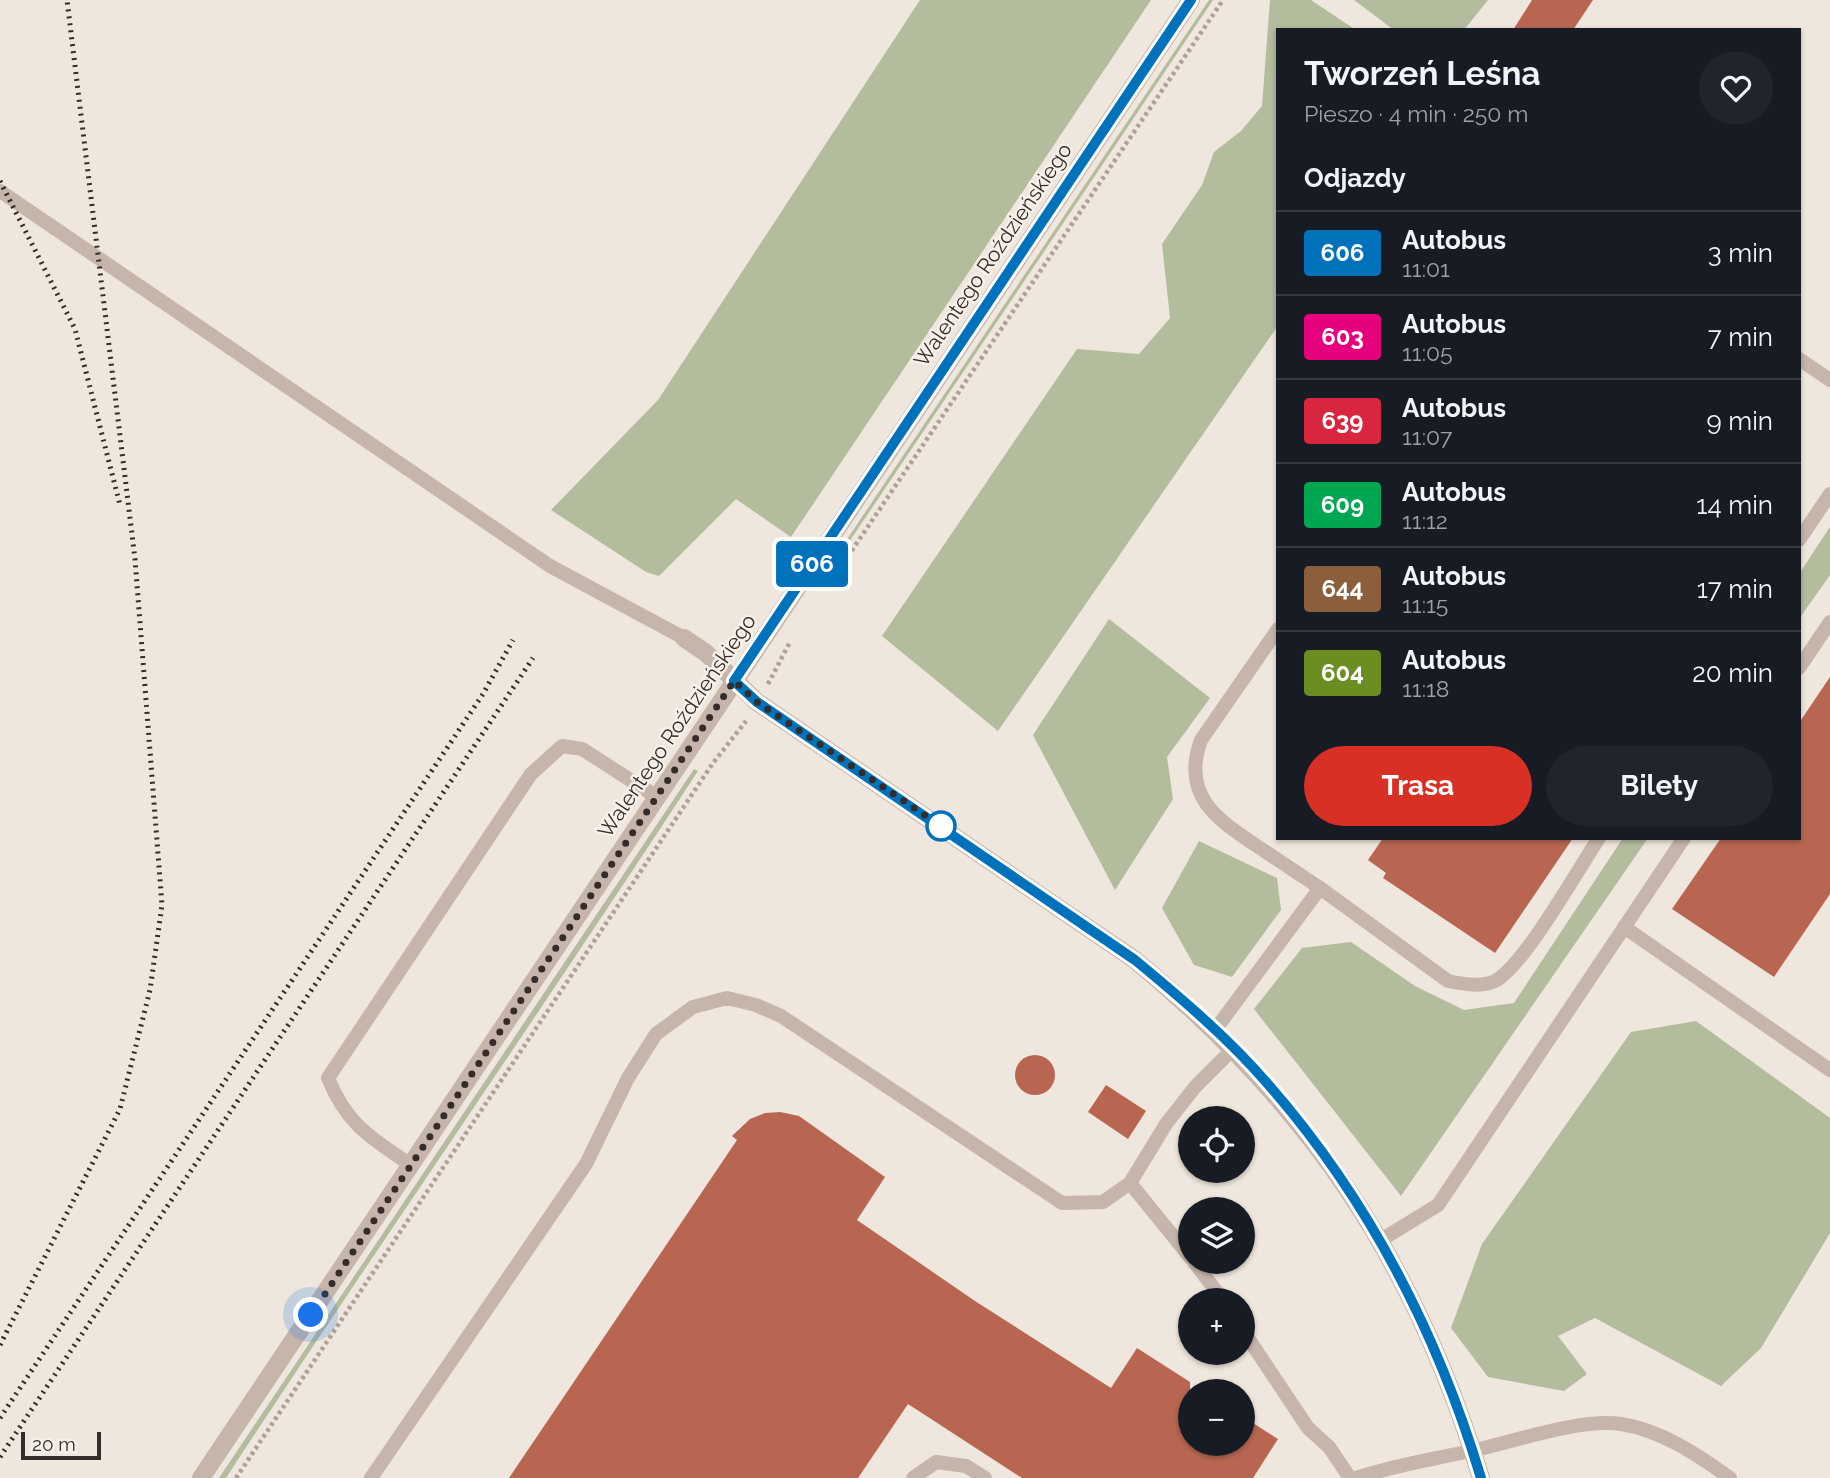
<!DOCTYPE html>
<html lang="pl">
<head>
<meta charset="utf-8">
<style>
  body { margin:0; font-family:Raleway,sans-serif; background:#20242c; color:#f1f3f6; height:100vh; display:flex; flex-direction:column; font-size:26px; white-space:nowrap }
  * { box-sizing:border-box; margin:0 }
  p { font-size:23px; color:#9ea1a6 }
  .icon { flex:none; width:38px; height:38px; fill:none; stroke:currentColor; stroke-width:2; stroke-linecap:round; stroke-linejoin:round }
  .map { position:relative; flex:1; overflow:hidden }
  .sheet { position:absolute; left:1276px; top:28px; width:525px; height:812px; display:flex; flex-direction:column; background:#171b24; border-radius:0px; box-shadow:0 2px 5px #0004 }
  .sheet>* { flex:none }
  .badge { padding:0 14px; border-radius:5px; font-size:24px; line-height:46px }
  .controls { position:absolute; left:1178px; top:1106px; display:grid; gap:14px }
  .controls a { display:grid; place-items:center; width:77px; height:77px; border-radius:50%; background:#171b24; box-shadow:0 2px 5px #0004; font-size:35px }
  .scale { position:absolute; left:21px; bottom:18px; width:80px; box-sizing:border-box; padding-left:7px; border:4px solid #342c29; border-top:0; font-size:19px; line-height:24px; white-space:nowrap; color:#342c29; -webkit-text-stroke:5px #f7f0e9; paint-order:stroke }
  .you { position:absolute; width:35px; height:35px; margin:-18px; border:5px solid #fff; border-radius:50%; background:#1a73e8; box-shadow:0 0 0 10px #1a73e833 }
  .map>.badge { position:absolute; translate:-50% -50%; box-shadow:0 0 0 4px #fff }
  h2 { padding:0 28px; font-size:26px; line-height:63px }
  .round { display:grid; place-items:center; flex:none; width:74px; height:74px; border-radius:37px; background:#20242c }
  .head { display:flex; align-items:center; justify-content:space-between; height:119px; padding:0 28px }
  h1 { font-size:33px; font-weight:700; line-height:52px }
  .cta { display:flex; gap:14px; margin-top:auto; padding:14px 28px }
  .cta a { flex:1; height:80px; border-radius:42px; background:#d93025; color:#fff; font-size:28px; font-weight:700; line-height:80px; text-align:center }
  .cta a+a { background:#20242c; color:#f1f3f6 }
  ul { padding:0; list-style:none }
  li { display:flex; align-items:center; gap:21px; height:84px; padding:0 28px; border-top:2px solid #363941 }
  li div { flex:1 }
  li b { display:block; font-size:26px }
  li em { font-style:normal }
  li .badge { min-width:77px; font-weight:700; text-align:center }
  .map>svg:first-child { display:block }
</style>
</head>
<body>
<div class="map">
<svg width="1830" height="1478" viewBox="0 0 1830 1478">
  <rect width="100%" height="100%" fill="#efe6dd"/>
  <!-- green -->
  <g fill="#b4bc9e">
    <polygon points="920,0 1151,0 791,537 736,499 659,576 646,572 551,510 658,400"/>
    <polygon points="1209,0 1213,0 843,551 813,590"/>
    <polygon points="1270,0 1311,0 1356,30 1278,30 1277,327 998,731 882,636 1077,349 1139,354 1170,318 1162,244 1202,185 1214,152 1241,131 1262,106"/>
    <polygon points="1354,0 1488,0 1464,30 1394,30"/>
    <polygon points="1830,527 1830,575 1799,619 1799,574"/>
    <polygon points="1109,619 1210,698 1167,757 1173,799 1115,890 1033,735"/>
    <path d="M694,769l4,2c-155,238 -317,470 -472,707h-7z"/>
    <polygon points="1623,838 1648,838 1401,1196 1254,1009 1302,948 1351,942 1415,986 1464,1010 1514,1003"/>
    <polygon points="1199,841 1277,878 1281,910 1232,977 1194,965 1162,908"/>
    <polygon points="1696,1021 1830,1118 1830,1233 1761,1348 1721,1386 1595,1318 1558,1336 1587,1374 1564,1391 1488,1377 1451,1328 1482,1244 1631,1032"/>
  </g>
  <!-- building -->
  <g fill="#b86652">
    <polygon points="1532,0 1593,0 1573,30 1513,30"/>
    <polygon points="1830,677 1830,894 1774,977 1672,909 1721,838 1799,838 1799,723"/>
    <polygon points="1383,838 1573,838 1495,953 1383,878 1386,873 1368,860"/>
    <circle cx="1035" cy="1075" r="20"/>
    <polygon points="1106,1085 1146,1111 1128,1139 1088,1112"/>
    <polygon points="780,1112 799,1116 885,1177 857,1220 975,1301 1111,1388 1137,1348 1190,1382 1190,1444 1242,1444 1242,1416 1278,1439 1253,1478 1022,1478 908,1404 858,1478 509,1478 737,1140 732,1136 750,1119 765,1113"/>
  </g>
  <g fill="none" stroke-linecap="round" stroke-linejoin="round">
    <!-- path -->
    <g stroke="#b1a094" stroke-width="4.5" stroke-dasharray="3.5 3.5" stroke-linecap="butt">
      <polyline points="836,574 1223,0"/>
      <polyline points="768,684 790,642"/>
      <polyline points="236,1478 713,763 746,721"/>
    </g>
    <!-- service -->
    <g stroke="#c6b5aa" stroke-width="14">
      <polyline points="0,191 550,566 684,638"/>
      <polyline points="1799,359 1830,380"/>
      <polyline points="1799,540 1830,494"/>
      <path d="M1278,629l-77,111c-20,55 15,79 56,106 21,14 42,28 63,42"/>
      <polyline points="1799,668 1830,622"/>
      <polyline points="1624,927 1830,1070"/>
      <path d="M1215,1030l105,-142 128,93c15,3 35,7 49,-1 29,-18 80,-109 102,-142"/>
      <path d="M411,1165c-40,-27 -64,-40 -83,-87l203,-304 31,-28 20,3 75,48"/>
      <polyline points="1130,1183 1190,1257"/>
      <polyline points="1381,1240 1438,1205 1684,838"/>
      <polyline points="1194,1262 1223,1300"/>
      <polyline points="1242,1329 1308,1428 1329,1447 1350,1478"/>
      <polyline points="371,1478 586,1164 628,1078 656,1034 693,1007 727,998 756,1005 781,1016 1062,1203 1103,1202 1130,1183 1166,1124 1195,1087 1234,1048"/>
      <polyline points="913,1478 936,1462 966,1466 985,1478"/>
      <path d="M1356,1478c39,-13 78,-19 119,-28 40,-9 107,-32 146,-26 40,6 77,31 109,54"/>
    </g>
    <!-- minor -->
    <path stroke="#c6b5aa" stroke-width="18" d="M684,638l22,15 51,49 378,258c175,145 280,300 346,518"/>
    <!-- tertiary -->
    <polyline stroke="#c6b5aa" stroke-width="18" points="201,1478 1191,0"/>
    <!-- rail -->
    <g stroke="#342c29" stroke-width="5" stroke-dasharray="2 5" stroke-linecap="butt">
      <polyline points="0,181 75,329 120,505"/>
      <polyline points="0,1345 120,1109 150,990 162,905 135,559 67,0"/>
      <polyline points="0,1418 483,694 513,640"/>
      <polyline points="0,1457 533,658"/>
    </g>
  </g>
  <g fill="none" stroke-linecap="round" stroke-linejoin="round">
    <defs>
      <path id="line" d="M1191,0l-457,681 23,21 378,258c46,38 93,78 132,123 101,115 170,249 214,395"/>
    </defs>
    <!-- line casing -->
    <use href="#line" stroke="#fff" stroke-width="16"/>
    <!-- line -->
    <use href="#line" stroke="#0072bc" stroke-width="10"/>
    <!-- walk -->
    <polyline stroke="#342c29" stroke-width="7" stroke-dasharray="0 12.6" points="311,1315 734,681 757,702 941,826"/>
  </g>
  <!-- markers -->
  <circle fill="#fff" stroke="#0072bc" stroke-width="3.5" cx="941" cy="826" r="14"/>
  <g text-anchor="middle" stroke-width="5" stroke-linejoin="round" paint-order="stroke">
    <!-- street labels -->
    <g font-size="21" fill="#342c29" stroke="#f7f0e9">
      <text transform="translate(993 255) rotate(-56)" y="7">Walentego Roździeńskiego</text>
      <text transform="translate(677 726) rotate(-56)" y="7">Walentego Roździeńskiego</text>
    </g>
  </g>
</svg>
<div class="controls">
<a><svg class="icon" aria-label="locate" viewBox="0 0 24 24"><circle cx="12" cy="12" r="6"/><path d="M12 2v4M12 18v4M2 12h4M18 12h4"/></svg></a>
<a><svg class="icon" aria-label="layers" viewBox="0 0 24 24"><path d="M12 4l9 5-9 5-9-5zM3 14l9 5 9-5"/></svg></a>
<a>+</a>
<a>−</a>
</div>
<div class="scale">20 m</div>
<div class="you" style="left:311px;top:1315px"></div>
<b class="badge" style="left:812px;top:564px;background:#0072bc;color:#fff">606</b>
<section class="sheet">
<div class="head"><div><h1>Tworzeń Leśna</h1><p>Pieszo · 4 min · 250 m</p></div><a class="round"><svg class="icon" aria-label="heart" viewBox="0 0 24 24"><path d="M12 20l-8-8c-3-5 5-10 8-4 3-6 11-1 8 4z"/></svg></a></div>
<h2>Odjazdy</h2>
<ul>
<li><span class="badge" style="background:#0072bc;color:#fff">606</span><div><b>Autobus</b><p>11:01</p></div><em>3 min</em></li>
<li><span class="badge" style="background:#e6007e;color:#fff">603</span><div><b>Autobus</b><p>11:05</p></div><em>7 min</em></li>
<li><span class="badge" style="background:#d7263d;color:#fff">639</span><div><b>Autobus</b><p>11:07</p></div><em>9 min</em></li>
<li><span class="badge" style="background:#00a651;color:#fff">609</span><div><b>Autobus</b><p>11:12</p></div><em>14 min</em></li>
<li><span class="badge" style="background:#8b5e3c;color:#fff">644</span><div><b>Autobus</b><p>11:15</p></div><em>17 min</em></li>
<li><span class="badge" style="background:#6b8e23;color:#fff">604</span><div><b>Autobus</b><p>11:18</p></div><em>20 min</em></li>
</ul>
<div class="cta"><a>Trasa</a><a>Bilety</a></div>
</section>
</div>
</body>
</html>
